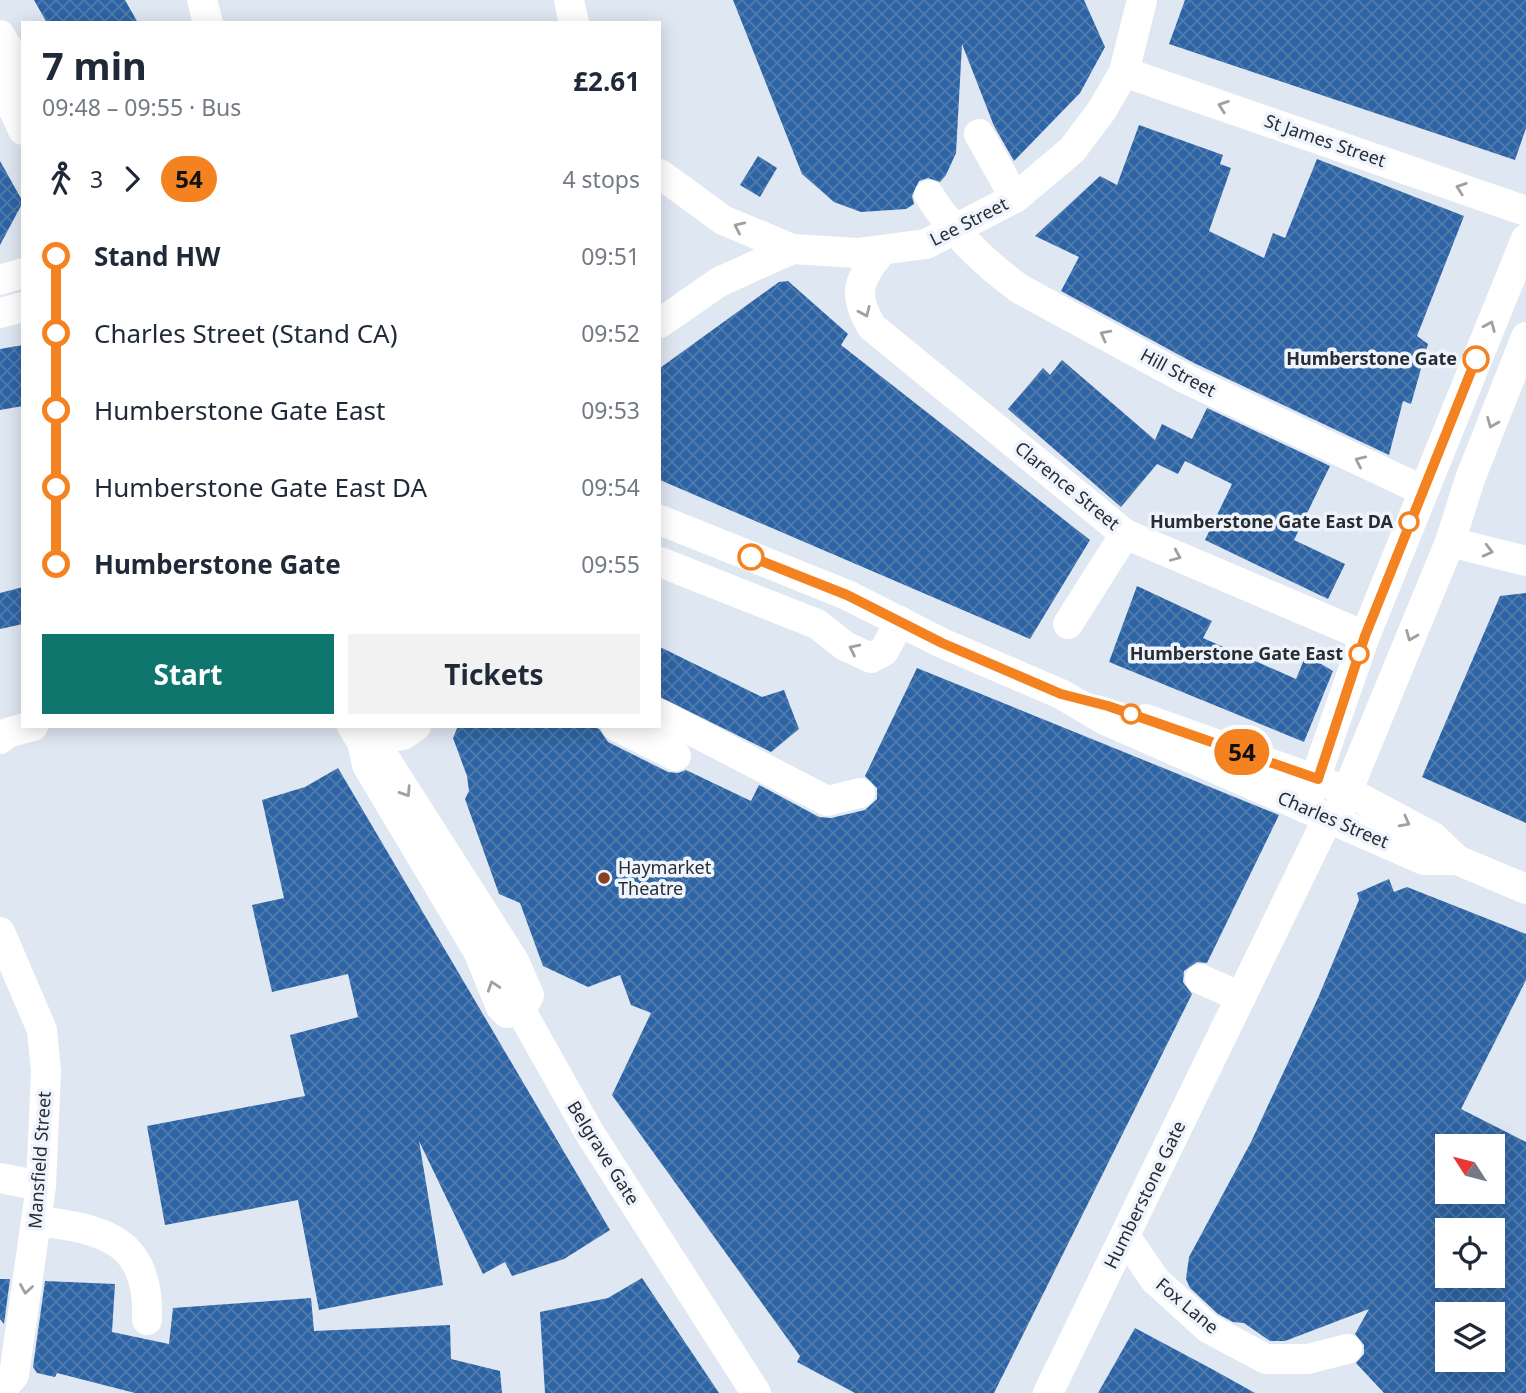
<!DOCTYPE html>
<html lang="en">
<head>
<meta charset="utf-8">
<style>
  body { margin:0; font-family:"Noto Sans",sans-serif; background:#f2f2f3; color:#1f2937; height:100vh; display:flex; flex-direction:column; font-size:26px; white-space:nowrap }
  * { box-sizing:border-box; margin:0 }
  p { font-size:23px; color:#747a83 }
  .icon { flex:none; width:38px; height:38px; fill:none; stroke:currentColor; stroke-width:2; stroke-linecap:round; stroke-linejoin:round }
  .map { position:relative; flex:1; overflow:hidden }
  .panel { position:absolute; left:21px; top:21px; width:640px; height:707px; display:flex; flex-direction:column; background:#fff; border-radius:0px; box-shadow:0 4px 18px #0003 }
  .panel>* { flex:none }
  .badge { padding:0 14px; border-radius:23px; font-size:24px; line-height:46px }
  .needle { width:46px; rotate:306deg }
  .controls { position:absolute; left:1435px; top:1134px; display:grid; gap:14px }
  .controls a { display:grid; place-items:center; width:70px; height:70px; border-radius:0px; background:#fff; box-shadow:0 4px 18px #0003; font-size:35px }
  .map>.badge { position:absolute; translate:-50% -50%; box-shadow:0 0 0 4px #fff }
  .legs { display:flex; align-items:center; gap:10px; height:77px; padding:0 21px; font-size:23px }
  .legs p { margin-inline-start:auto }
  .summary { display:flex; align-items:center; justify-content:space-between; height:119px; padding:0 21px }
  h1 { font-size:38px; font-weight:700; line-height:52px }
  .button { display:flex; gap:14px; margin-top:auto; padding:14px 21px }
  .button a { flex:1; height:80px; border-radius:0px; background:#0f766e; color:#fff; font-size:28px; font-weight:700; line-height:80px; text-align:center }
  .button a+a { background:#f2f2f3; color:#1f2937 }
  ul { padding:0 21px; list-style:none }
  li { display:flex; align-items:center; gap:24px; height:77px; font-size:26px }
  li i { display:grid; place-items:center; width:10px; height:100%; margin:0 9px; background:currentColor }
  li i::after { content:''; width:18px; height:18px; margin:-9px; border:5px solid; border-radius:50%; background:#fff }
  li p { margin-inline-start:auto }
  li:first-child i { background:linear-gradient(#0000 50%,currentColor 0) }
  li:last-child i { background:linear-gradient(currentColor 50%,#0000 0) }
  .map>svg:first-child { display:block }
</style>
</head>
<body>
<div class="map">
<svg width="1526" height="1393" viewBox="0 0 1526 1393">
  <defs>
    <pattern id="building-cross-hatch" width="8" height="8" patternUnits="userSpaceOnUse" patternTransform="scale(1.75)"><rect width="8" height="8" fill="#2d64a5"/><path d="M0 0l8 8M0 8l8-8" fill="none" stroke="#527bac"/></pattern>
  </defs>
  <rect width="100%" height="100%" fill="#dfe7f2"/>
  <!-- building -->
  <g fill="url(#building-cross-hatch)" fill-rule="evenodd">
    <polygon points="34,0 125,0 138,23 47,23"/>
    <polygon points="733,0 1084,0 1105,47 1080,93 1014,161 994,126 962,44 956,153 946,175 940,182 928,178 919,181 912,196 914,204 906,209 861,212 834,202 802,174"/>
    <polygon points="1185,0 1526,0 1526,128 1515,160 1169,44"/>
    <polygon points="1139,125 1223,155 1220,164 1231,168 1209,231 1264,258 1273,233 1285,238 1317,159 1464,216 1417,336 1428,344 1411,404 1403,401 1389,455 1194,363 1061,291 1079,257 1035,236 1100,176 1117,185"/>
    <polygon points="758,156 777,168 760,197 740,185"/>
    <polygon points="0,161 23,202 0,245"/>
    <polygon points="788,281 848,334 841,345 1090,540 1030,639 660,480 660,368 779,282"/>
    <polygon points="23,345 23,406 0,410 0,349"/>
    <polygon points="1062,360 1155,440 1162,424 1192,439 1207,408 1330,466 1294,540 1345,564 1328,599 1205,540 1232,484 1185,461 1178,474 1157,464 1121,507 1008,409 1043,368 1050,375"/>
    <polygon points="1137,586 1212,621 1203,638 1296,679 1306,655 1333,671 1304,742 1109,662"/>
    <polygon points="23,587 23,624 0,629 0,593"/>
    <polygon points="1526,593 1526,823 1422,777 1500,596"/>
    <polygon points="660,647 762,697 784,690 799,729 771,752 660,697"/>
    <polygon points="917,668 1279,815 1207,963 1197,962 1184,971 1183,982 1192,994 994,1393 855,1393 797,1362 800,1356 612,1095 651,1013 631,1005 620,975 588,987 543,966 520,903 499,894 465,799 469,791 467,776 453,738 458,726 592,726 599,729 608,742 668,772 678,773 686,770 751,801 759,785 819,817 831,818 865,810 877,799 877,788 865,776"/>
    <polygon points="338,768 610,1230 564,1259 512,1276 505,1262 483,1274 419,1141 443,1285 319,1310 298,1200 165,1225 147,1126 305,1096 290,1035 358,1017 348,974 272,992 252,905 284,898 262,800 305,787"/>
    <path d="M1389,879l5,13 13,-5 119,47v46l-65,129 65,33v251h-142l-28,-30 8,-9v-9l-9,-11 14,-25 -84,32h-15l-26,-18 -11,-1 -15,-8 -28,-26 -4,-9 3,-22 62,-115 67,-144 41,-98 -2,-7zM1447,1146h46v46h-46zM1447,1230h46v46h-46zM1447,1314h46v46h-46z"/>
    <polygon points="642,1278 719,1393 545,1393 540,1312 608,1298"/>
    <polygon points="0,1279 10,1279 4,1324 0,1319"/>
    <polygon points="45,1281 115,1284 112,1332 169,1344 173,1308 311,1298 314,1331 450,1325 451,1359 500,1371 502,1393 135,1393 57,1373 55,1377 37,1373 33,1367"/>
    <polygon points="1135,1328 1210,1368 1255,1393 1098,1393"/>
  </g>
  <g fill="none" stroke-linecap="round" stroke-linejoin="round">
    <!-- minor -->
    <g stroke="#fff" stroke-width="30">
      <polyline points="202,0 208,23"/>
      <polyline points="569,0 574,23"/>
      <polyline points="0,35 23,75"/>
      <polyline points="1124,72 1526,211"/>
      <polyline points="0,80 23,130"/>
      <polyline points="979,134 1015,198"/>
      <polyline points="660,174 723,220 792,249 857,253 926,244 1015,198 1072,150 1102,110 1124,72 1142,0"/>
      <path d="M929,195c24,38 55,68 91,94l166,90 236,111"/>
      <path d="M881,252c-24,28 -28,44 -9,75l253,207 240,102"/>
      <polyline points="0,280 23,273"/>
      <polyline points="0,313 23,307"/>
      <polyline points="660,323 719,282 792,249"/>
      <polyline points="660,520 847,595 942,643 1061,694 1105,720 1424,860 1457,860"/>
      <polyline points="1450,542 1526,561"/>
      <polyline points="660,562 817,624 845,646 871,658 884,651 900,621"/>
      <polyline points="1068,624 1125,534"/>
      <polyline points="660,714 827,801 860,793"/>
      <polyline points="1146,719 1347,791 1433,837 1457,860 1526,889"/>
      <polyline points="352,726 362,742 367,765 478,951 501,1007 507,1013 521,1011 529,995 514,961 382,754 362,742"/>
      <polyline points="616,726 676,756"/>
      <polyline points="0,739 7,733 33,726"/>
      <polyline points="362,742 403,735 416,726"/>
      <polyline points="1305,808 1365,636 1526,239"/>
      <polyline points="1335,821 1450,542 1470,479 1526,337"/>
      <polyline points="0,932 42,1030 46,1071 41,1186 14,1375 0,1391"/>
      <polyline points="1200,979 1241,997"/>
      <polyline points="521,1011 589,1132 756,1393"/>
      <polyline points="0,1178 41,1186"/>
      <path d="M37,1221c68,8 113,19 110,99"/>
      <polyline points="1125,1236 1155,1280 1208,1328 1266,1359 1308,1359 1347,1349"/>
      <polyline points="1048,1393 1328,818"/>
    </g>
  </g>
  <!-- one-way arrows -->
  <defs><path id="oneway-chevron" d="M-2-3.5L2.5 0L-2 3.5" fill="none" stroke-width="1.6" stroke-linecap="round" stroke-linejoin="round" transform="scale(1.75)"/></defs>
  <g stroke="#9fa0a2">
    <use href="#oneway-chevron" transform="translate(1223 106) rotate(-161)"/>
    <use href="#oneway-chevron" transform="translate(1461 188) rotate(-161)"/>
    <use href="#oneway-chevron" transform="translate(739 227) rotate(-155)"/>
    <use href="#oneway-chevron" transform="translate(865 312) rotate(66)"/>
    <use href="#oneway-chevron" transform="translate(1490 326) rotate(-67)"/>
    <use href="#oneway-chevron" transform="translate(1105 335) rotate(-152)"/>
    <use href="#oneway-chevron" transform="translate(1492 423) rotate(112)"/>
    <use href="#oneway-chevron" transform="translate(1360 461) rotate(-155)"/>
    <use href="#oneway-chevron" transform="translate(1488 551) rotate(14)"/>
    <use href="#oneway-chevron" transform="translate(1176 556) rotate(23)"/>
    <use href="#oneway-chevron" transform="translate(1411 636) rotate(112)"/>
    <use href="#oneway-chevron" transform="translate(854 649) rotate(-154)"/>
    <use href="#oneway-chevron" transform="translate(406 792) rotate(57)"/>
    <use href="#oneway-chevron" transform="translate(1405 822) rotate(28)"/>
    <use href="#oneway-chevron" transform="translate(493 986) rotate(-108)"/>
    <use href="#oneway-chevron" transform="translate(26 1289) rotate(99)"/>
  </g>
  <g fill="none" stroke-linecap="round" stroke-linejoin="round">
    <defs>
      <polyline id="line-1" points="751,557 847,595 942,643 1061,694 1108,706 1318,779 1365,636 1476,359"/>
    </defs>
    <!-- line-1 casing -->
    <use href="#line-1" stroke="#fff" stroke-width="16"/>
    <!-- line-1 -->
    <use href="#line-1" stroke="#f58220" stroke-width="10"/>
  </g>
  <!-- markers -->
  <g fill="#fff" stroke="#f58220" stroke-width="3.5">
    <circle cx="1476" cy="359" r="12"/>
    <circle cx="1409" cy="522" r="9"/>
    <circle cx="751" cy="557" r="12"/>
    <circle cx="1359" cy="654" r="9"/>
    <circle cx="1131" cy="714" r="9"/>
  </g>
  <circle fill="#88411f" stroke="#eef4fd" stroke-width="2.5" cx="604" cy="878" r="7"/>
  <g text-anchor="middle" stroke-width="7" stroke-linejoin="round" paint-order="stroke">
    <!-- street labels -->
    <g font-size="18" fill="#292d31" stroke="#eef4fd">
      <text transform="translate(1325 141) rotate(19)" y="6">St James Street</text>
      <text transform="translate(969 222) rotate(-27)" y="6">Lee Street</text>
      <text transform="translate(1178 373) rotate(28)" y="6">Hill Street</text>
      <text transform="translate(1067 486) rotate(39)" y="6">Clarence Street</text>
      <text transform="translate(1333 820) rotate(23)" y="6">Charles Street</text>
      <text transform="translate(603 1153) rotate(58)" y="6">Belgrave Gate</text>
      <text transform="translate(40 1160) rotate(-86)" y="6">Mansfield Street</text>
      <text transform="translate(1145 1195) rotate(-64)" y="6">Humberstone Gate</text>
      <text transform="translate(1187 1306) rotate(40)" y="6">Fox Lane</text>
    </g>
    <!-- stop labels -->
    <g font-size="18" font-weight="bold" fill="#292d31" stroke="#eef4fd" text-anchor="end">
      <text x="1457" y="365">Humberstone Gate</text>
      <text x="1393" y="528">Humberstone Gate East DA</text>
      <text x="1343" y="660">Humberstone Gate East</text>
    </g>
    <!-- poi labels -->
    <g font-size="18" fill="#292d31" stroke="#eef4fd" text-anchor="start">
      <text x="618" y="874">Haymarket<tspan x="618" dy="21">Theatre</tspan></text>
    </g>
  </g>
</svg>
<div class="controls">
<a><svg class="needle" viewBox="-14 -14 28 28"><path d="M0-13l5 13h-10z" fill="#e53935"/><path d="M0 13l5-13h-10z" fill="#747a83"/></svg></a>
<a><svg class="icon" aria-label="locate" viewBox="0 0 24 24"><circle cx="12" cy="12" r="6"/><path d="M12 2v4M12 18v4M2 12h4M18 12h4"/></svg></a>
<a><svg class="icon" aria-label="layers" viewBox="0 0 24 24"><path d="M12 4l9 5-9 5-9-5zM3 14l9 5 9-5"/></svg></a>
</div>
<b class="badge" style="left:1242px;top:752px;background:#f58220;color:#111">54</b>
<section class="panel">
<div class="summary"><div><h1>7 min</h1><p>09:48 – 09:55 · Bus</p></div><b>£2.61</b></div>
<div class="legs"><svg class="icon" aria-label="walk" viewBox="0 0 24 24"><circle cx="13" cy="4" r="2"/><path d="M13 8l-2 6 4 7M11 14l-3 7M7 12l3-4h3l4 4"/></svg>3<svg class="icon" aria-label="forward" viewBox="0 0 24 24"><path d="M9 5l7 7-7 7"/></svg><b class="badge" style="background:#f58220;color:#111">54</b><p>4 stops</p></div>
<ul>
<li><i style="color:#f58220"></i><b>Stand HW</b><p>09:51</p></li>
<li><i style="color:#f58220"></i><span>Charles Street (Stand CA)</span><p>09:52</p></li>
<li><i style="color:#f58220"></i><span>Humberstone Gate East</span><p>09:53</p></li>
<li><i style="color:#f58220"></i><span>Humberstone Gate East DA</span><p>09:54</p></li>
<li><i style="color:#f58220"></i><b>Humberstone Gate</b><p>09:55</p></li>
</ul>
<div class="button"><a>Start</a><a>Tickets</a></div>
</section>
</div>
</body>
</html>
